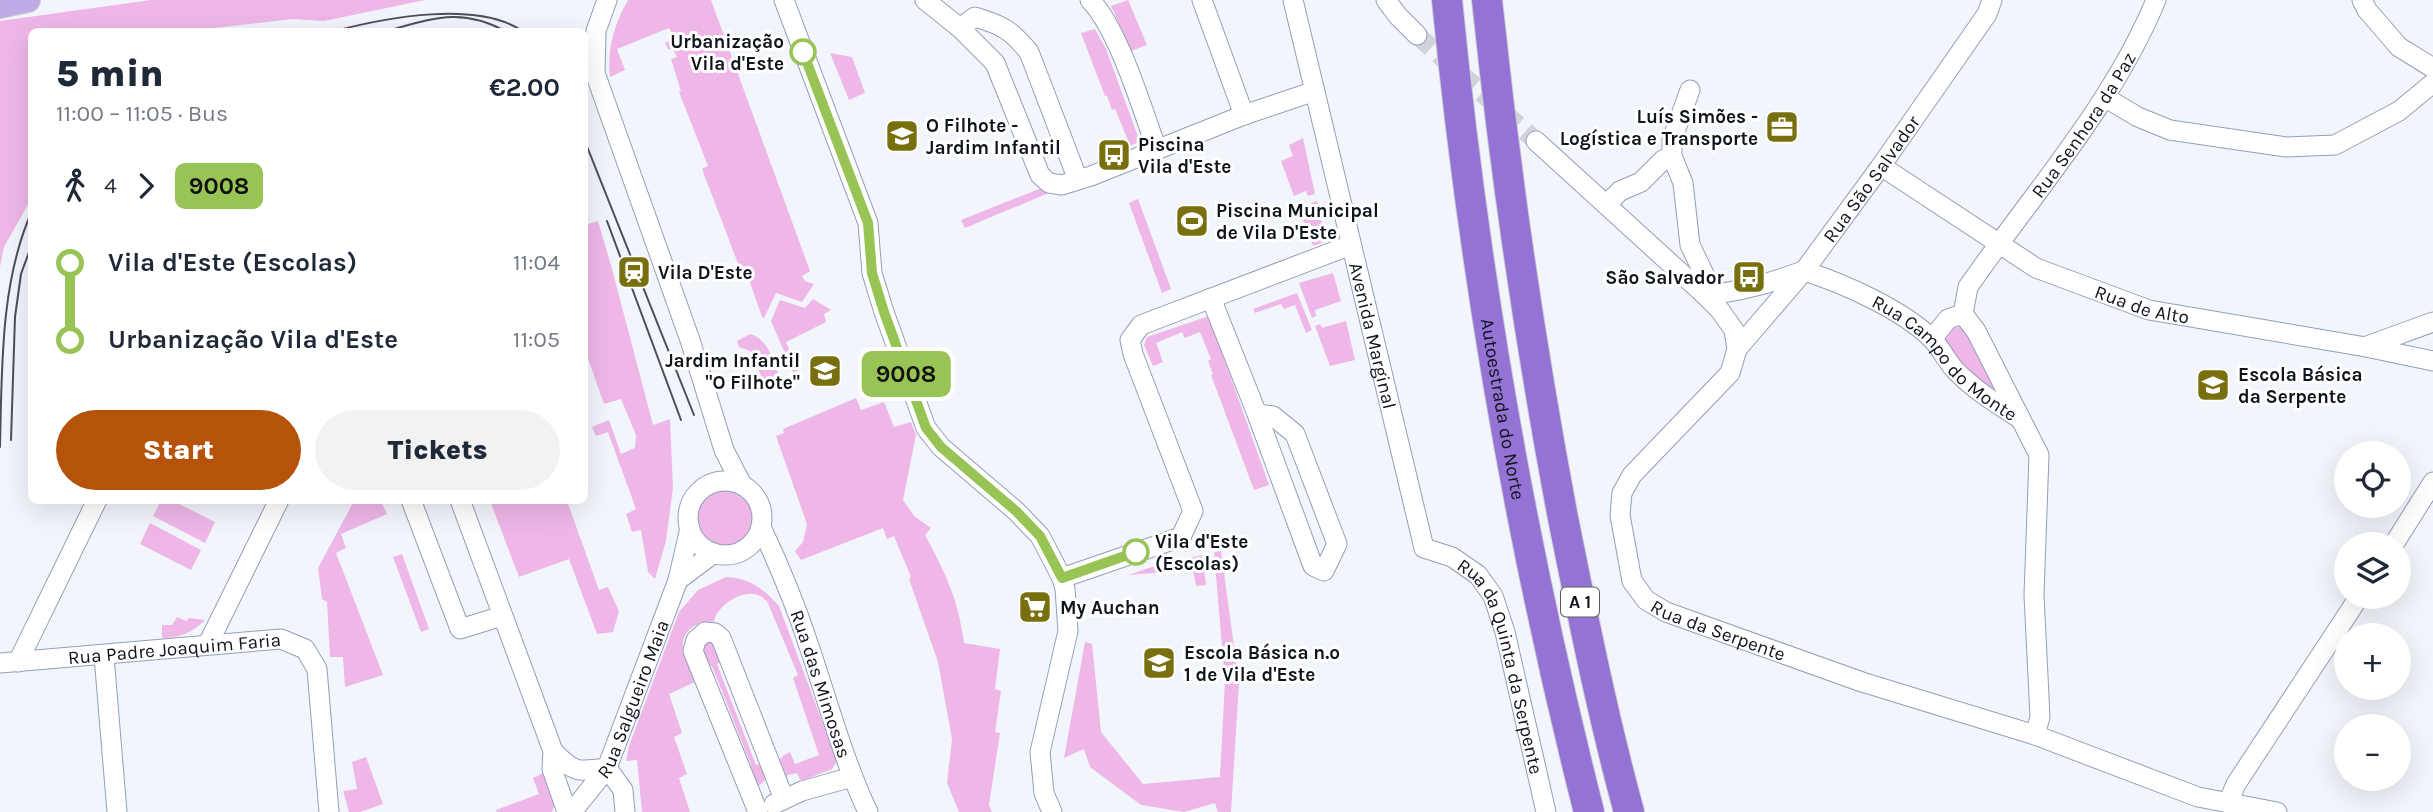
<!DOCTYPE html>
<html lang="en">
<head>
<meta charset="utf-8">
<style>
  body { margin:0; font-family:Karla,sans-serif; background:#f2f2f3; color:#1f2937; height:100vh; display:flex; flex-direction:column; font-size:26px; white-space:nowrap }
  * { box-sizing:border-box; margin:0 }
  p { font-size:23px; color:#747a83 }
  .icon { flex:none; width:38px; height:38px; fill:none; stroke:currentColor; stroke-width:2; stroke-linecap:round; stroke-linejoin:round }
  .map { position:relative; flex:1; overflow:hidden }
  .drawer { position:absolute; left:28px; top:28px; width:560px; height:476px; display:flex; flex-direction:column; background:#fff; border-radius:10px; box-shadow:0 7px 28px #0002 }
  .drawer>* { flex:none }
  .badge { padding:0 14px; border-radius:10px; font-size:24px; line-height:46px }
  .tools { position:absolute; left:2334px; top:441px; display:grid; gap:14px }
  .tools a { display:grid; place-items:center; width:77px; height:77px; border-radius:50%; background:#fff; box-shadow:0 7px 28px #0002; font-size:35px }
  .map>.badge { position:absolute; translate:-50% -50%; box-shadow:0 0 0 4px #fff }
  .legs { display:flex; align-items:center; gap:10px; height:77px; padding:0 28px; font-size:23px }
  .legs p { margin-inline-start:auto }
  .headline { display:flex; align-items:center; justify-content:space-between; height:119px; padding:0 28px }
  h1 { font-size:38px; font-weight:800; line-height:52px }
  .cta { display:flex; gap:14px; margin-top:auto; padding:14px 28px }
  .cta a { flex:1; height:80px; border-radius:42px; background:#b45309; color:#fff; font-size:28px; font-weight:800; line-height:80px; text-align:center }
  .cta a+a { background:#f2f2f3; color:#1f2937 }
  ul { padding:0 28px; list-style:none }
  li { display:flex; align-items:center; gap:24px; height:77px; font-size:26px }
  li i { display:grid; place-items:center; width:10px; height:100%; margin:0 9px; background:currentColor }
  li i::after { content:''; width:18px; height:18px; margin:-9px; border:5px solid; border-radius:50%; background:#fff }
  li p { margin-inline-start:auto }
  li:first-child i { background:linear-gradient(#0000 50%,currentColor 0) }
  li:last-child i { background:linear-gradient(currentColor 50%,#0000 0) }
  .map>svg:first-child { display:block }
</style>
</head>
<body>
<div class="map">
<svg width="2433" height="812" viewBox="0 0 2433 812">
  <rect width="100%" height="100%" fill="#f2f5fb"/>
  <!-- green -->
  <g fill="#eeb7e8">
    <polygon points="151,0 425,0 324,21 292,19 180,32 32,32 31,199 4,247 0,267 0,21"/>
    <path d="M628,0h83l99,271 -8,5 3,5 9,3 -12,18 -26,-9 -12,25 -2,-1 -16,-46 -4,3 -40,-105 6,-3 -29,-74 2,-1 -10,-32 6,-2 -4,-8h-5l-3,-6 9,-5 -5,-10 -52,21 8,21 -15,7c-3,-27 4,-53 18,-77z"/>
    <polygon points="1128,0 1147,45 1131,51 1111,6"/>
    <polygon points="1095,29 1106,49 1140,142 1115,151 1113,146 1128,140 1115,109 1112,110 1107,96 1105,96 1081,33"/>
    <polygon points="830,53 852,57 865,93 849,100"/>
    <polygon points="1303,138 1315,194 1308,196 1306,191 1294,196 1281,161 1293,156 1289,145"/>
    <polygon points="1044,187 1051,192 965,228 961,220"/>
    <polygon points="1138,199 1171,289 1162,293 1129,203"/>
    <polygon points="1317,201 1326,241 1313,246 1301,214 1313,208 1311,203"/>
    <polygon points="598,221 612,269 653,425 670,419 673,488 666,541 655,579 648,572 641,530 632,532 626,514 636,509 608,432 596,436 592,427 609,420 621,454 635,448 636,435 621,399 604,404 585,350 585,225"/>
    <polygon points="1333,273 1341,301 1315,310 1316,316 1312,318 1299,283"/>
    <polygon points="1297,293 1312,330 1306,333 1295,305 1284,309 1281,304 1255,313 1253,309"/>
    <polygon points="813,299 831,310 824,314 826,322 786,342 798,371 793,372 771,321 780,300 805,308"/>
    <polygon points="1209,316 1269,485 1254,490 1211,375 1213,374 1208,361 1211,359 1200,332 1185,338 1182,332 1156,343 1163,362 1153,366 1144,345 1147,337"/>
    <polygon points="1346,321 1355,360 1330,366 1315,326 1320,324 1322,328"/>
    <polygon points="1961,327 1970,332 1999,400 1977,382 1944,342 1953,328"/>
    <path d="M750,334c19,5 23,28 30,44l-15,6 -15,-33 -11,-4 -2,-6z"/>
    <path d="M856,398l5,12 23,-8 10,25 17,-5 5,13 -13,65 11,16 17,12 -6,7c21,39 33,64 39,108l36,6 -5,40 6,2 -6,41 5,1 -11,72 3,7h-33l-12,-29 5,-44 -14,-77 -29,-83 2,-2 -17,-41 -7,3 -4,-11 -82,32 -6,-9 8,-9 4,-18 -31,-88 8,-3 -1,-4z"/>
    <circle cx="725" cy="518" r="31"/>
    <polygon points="161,501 173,501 215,522 205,543 153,516"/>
    <polygon points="354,501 381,501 387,514 341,534 346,548 336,553 383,675 345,687 343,657 330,657 327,602 322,599 318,568"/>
    <polygon points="490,501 567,501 599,590 608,587 619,611 613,632 597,634 569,559 519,577"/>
    <polygon points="150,523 201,550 191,570 140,544"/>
    <polygon points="1221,551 1239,683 1231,812 1218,812 1215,803 1184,812 1141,805 1090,767 1084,749 1064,758 1085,642 1092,644 1101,732 1143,784 1220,777 1225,682 1214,552"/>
    <polygon points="402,554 429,629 421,632 393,557"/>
    <polygon points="1202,555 1206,585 1196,586 1193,570 1128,575 1155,566"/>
    <path d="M726,577c24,1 38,12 53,29l58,155 -5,8 -31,12 -4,-8 -9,2 -2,4 -8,-18 6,-6 6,-3 5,12 24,-9 -26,-77 5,-3 -31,-74c-3,-2 -6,-5 -9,-6 -17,-6 -42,12 -44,27 -15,-2 -33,8 -31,26 2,11 8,24 12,34l-26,12 13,39 -8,4 13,37 -8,4 11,34h-48l-5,-52 -11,1 3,-15 50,-134 19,-22z"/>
    <path d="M177,617l9,4 3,-3 16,2c-12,12 -25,18 -43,18v-13h10z"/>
    <polygon points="709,637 725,659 717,664 756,765 760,764 765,780 759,786 756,785 749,768 751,765 712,666 707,668 698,644"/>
    <polygon points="366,757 383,804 360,812 349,812 343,791 357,789 352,762"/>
    <polygon points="543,773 555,803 552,812 497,812 496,810 539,794 533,778"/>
  </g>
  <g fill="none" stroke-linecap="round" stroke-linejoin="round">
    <!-- minor-tunnel -->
    <polyline stroke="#d0d3da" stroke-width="19" stroke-dasharray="19 10" stroke-linecap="butt" points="1417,35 1536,141"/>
    <defs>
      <g id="minor">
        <polyline points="607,0 596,31 595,73 690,340 724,450 742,485"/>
        <polyline points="784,0 868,223 872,273 884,312 926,428 941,447 1016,511 1040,536 1062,578 1065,589 1068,631 1040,752 1044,793 1052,812"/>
        <polyline points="925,0 960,28 995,63 1040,175 1049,183 1062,185 1091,176 1244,115 1315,91"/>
        <path d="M1090,0c28,28 53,111 67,150"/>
        <polyline points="1202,0 1244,115"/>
        <path id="s1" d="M1293,0l131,548 28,9 26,18 15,21 12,36 41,180"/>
        <polyline points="1386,0 1398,16 1417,35"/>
        <polyline points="2362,0 2367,10 2399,47 2433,68"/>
        <path d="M960,28l15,-11c27,8 36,13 54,35l49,128"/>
        <polyline points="1690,90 1672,140 1672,156 1683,183 1690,245 1704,274 1705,295"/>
        <polyline points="2106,98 2138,117 2170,130 2286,147 2335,145 2399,111 2433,83"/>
        <path id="s2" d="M1536,141l169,154 14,14 15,21 3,19 -7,24 -98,102 -10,18 -2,22 12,66 14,19 20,12 196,70 173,53 163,62 79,15"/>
        <path id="s3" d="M1881,166l155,102 113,42 217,37 67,14"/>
        <polyline points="1607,204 1620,191 1641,182 1663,160 1672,156"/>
        <path id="s4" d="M1804,271c39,12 99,39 128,68 9,9 14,21 23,31 18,19 42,34 64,48"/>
        <path d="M1705,295c35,-3 65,-12 98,-24"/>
        <polyline points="1211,298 1257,414 1273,416 1295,434 1337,544 1324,571 1313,566 1257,414"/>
        <polyline points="1932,339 1948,319 1963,314"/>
        <polyline points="2367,346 2433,322"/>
        <path id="s5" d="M1737,349l67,-78 77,-105 106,-152 5,-14"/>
        <circle cx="725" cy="518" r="37"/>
        <polyline points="411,500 460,629 502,616"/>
        <polyline points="460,500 553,751 552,769 567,812"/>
        <path id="s6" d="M761,527c18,38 35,79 48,119 19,56 34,113 59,166"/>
        <polyline points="2394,544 2433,482"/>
        <polyline points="1062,578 1181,537 1193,511 1133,354 1130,340 1141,325 1351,245"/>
        <polyline points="678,580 714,553"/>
        <polyline points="208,644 279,500"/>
        <polyline points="104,656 117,812"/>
        <polyline points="18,662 97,500"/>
        <path id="s7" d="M0,663l281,-24 24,10 12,20 12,143"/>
        <path id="s8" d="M2035,735l5,-18 -6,-122 5,-140 -63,-124 -13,-17 5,-27c65,-94 144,-181 188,-287"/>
        <path d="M553,751c21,22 24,21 54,17l16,22 2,22"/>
        <polyline points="2228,803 2236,784 2359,597"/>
        <polyline points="774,804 802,791 852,777"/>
        <path id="s9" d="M572,812l35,-44 71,-188 12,-52"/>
        <polyline points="758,812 693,651 696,640 705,632 715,633 721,638 784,799"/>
      </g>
      <polyline id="major" points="0,6 28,0"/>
      <g id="highway">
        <path id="s10" d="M1447,0c27,274 74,545 142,812"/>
        <path d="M1487,0c18,172 43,343 75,513 20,100 40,200 67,299"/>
      </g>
    </defs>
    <!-- minor casing -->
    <use href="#minor" stroke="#939fb8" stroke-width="21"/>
    <!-- major casing -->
    <use href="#major" stroke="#cfd0d2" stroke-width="26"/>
    <!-- highway casing -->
    <use href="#highway" stroke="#cfd0d2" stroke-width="32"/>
    <!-- minor -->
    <use href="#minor" stroke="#fff" stroke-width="19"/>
    <!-- major -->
    <use href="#major" stroke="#bfabe6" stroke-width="24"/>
    <!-- highway -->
    <use href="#highway" stroke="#9473d5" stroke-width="30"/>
    <!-- tram -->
    <g stroke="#4c5058" stroke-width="2">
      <path d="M331,32c56,-15 147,-32 193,0"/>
      <path d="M383,32c49,-13 77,-26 124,0"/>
      <polyline points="584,139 694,415"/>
      <polyline points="607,221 681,420"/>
      <polyline points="11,440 15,317 21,274 32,244"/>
      <path d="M0,447c2,-78 0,-165 32,-236"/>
    </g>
  </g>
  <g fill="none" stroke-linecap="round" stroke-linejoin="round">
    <defs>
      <polyline id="line-1" points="803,52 868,223 872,273 884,312 926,428 941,447 1016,511 1040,536 1062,578 1136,552"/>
    </defs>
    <!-- line-1 casing -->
    <use href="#line-1" stroke="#fff" stroke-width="16"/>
    <!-- line-1 -->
    <use href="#line-1" stroke="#98c455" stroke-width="10"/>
  </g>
  <!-- icons -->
  <defs>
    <symbol id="office-square" viewBox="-11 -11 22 22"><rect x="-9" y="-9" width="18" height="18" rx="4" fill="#786f0e" stroke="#fff"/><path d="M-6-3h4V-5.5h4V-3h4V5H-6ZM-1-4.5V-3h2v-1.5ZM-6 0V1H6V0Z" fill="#fff"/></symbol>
    <symbol id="school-square" viewBox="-11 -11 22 22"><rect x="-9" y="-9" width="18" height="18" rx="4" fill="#786f0e" stroke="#fff"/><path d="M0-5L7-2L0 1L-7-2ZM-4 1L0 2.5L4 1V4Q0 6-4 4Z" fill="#fff"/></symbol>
    <symbol id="bus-square" viewBox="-11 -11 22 22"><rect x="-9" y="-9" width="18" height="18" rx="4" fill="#786f0e" stroke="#fff"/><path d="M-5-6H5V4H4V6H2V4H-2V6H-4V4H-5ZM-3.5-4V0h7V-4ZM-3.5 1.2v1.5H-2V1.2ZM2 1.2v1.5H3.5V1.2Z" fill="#fff"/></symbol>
    <symbol id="stadium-square" viewBox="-11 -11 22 22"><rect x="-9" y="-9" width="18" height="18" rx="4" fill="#786f0e" stroke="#fff"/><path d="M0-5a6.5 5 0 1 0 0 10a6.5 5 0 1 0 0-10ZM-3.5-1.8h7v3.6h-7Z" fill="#fff"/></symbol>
    <symbol id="station-square" viewBox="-11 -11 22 22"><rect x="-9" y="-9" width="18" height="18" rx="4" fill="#786f0e" stroke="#fff"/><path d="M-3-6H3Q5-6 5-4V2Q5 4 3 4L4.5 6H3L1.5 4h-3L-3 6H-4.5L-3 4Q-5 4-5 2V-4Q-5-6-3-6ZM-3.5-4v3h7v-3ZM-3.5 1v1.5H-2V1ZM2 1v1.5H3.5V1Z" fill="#fff"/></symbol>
    <symbol id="supermarket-square" viewBox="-11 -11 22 22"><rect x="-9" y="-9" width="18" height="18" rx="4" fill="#786f0e" stroke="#fff"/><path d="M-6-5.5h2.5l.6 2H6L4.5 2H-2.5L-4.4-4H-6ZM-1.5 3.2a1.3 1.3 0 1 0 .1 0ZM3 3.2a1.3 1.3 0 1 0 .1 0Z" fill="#fff"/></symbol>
  </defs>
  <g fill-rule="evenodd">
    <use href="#office-square" x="1763" y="108" width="38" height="38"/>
    <use href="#school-square" x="883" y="117" width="38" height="38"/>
    <use href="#bus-square" x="1095" y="136" width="38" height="38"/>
    <use href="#stadium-square" x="1173" y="202" width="38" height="38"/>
    <use href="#station-square" x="615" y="253" width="38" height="38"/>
    <use href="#bus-square" x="1730" y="258" width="38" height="38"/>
    <use href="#school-square" x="806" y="352" width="38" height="38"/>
    <use href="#school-square" x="2194" y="366" width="38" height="38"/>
    <use href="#supermarket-square" x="1016" y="588" width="38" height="38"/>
    <use href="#school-square" x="1140" y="644" width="38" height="38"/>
  </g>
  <!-- markers -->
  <g fill="#fff" stroke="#98c455" stroke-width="3.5">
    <circle cx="803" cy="52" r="12"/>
    <circle cx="1136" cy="552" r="12"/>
  </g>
  <g text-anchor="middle" stroke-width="6" stroke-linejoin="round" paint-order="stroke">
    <!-- shield labels -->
    <rect fill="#fff" stroke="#585a61" stroke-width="2" x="1561" y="587.5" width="38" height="29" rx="5"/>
    <g font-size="18" font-weight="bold" fill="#10141d">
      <text x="1580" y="608">A 1</text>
    </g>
    <!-- stop labels -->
    <g font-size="19" font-weight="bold" fill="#10141d" stroke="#fff" text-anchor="end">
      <text x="784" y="48">Urbanização<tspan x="784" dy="22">Vila d'Este</tspan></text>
      <text x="1155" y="548" text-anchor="start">Vila d'Este<tspan x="1155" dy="22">(Escolas)</tspan></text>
    </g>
    <!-- poi labels -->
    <g font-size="19" font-weight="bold" fill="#10141d" stroke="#fff" text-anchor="start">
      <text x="1758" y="123" text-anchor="end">Luís Simões -<tspan x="1758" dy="22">Logística e Transporte</tspan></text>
      <text x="926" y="132">O Filhote -<tspan x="926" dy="22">Jardim Infantil</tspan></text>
      <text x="1138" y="151">Piscina<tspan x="1138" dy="22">Vila d'Este</tspan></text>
      <text x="1216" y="217">Piscina Municipal<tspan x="1216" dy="22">de Vila D'Este</tspan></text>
      <text x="658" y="279">Vila D'Este</text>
      <text x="1724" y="284" text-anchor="end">São Salvador</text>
      <text x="800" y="367" text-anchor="end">Jardim Infantil<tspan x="800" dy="22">"O Filhote"</tspan></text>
      <text x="2238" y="381">Escola Básica<tspan x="2238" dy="22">da Serpente</tspan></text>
      <text x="1060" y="614">My Auchan</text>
      <text x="1184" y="659">Escola Básica n.º<tspan x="1184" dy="22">1 de Vila d'Este</tspan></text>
    </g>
    <!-- street labels -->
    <g font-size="19" fill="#10141d" stroke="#fff">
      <text dy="7" stroke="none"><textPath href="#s8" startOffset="668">Rua Senhora da Paz</textPath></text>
      <text dy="7" stroke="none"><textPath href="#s5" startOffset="217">Rua São Salvador</textPath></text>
      <text dy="7" stroke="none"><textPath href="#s3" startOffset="298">Rua de Alto</textPath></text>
      <text dy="7" stroke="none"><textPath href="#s1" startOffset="345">Avenida Marginal</textPath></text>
      <text dy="7" stroke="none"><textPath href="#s4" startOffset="168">Rua Campo do Monte</textPath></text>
      <text dy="7" stroke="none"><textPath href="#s10" startOffset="413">Autoestrada do Norte</textPath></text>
      <text dy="7" stroke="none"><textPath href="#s2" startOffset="672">Rua da Serpente</textPath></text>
      <text dy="7" stroke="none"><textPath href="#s7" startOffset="175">Rua Padre Joaquim Faria</textPath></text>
      <text dy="7" stroke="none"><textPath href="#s1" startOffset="718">Rua da Quinta da Serpente</textPath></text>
      <text dy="7" stroke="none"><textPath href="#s6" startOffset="168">Rua das Mimosas</textPath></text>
      <text dy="7" stroke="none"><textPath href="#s9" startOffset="130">Rua Salgueiro Maia</textPath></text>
    </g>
  </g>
</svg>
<div class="tools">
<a><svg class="icon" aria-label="locate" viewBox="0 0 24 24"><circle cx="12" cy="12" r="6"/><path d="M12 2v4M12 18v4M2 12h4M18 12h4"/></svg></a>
<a><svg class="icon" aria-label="layers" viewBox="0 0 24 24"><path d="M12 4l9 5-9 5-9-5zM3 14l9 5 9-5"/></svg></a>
<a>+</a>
<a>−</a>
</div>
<b class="badge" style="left:906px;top:374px;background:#98c455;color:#111">9008</b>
<section class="drawer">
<div class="headline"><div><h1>5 min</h1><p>11:00 – 11:05 · Bus</p></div><b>€2.00</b></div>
<div class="legs"><svg class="icon" aria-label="walk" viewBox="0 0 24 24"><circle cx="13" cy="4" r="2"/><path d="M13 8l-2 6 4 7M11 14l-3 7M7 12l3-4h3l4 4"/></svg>4<svg class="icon" aria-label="forward" viewBox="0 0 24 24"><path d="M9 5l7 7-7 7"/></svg><b class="badge" style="background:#98c455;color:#111">9008</b></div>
<ul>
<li><i style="color:#98c455"></i><b>Vila d'Este (Escolas)</b><p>11:04</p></li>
<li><i style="color:#98c455"></i><b>Urbanização Vila d'Este</b><p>11:05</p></li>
</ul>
<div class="cta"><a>Start</a><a>Tickets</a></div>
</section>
</div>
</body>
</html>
